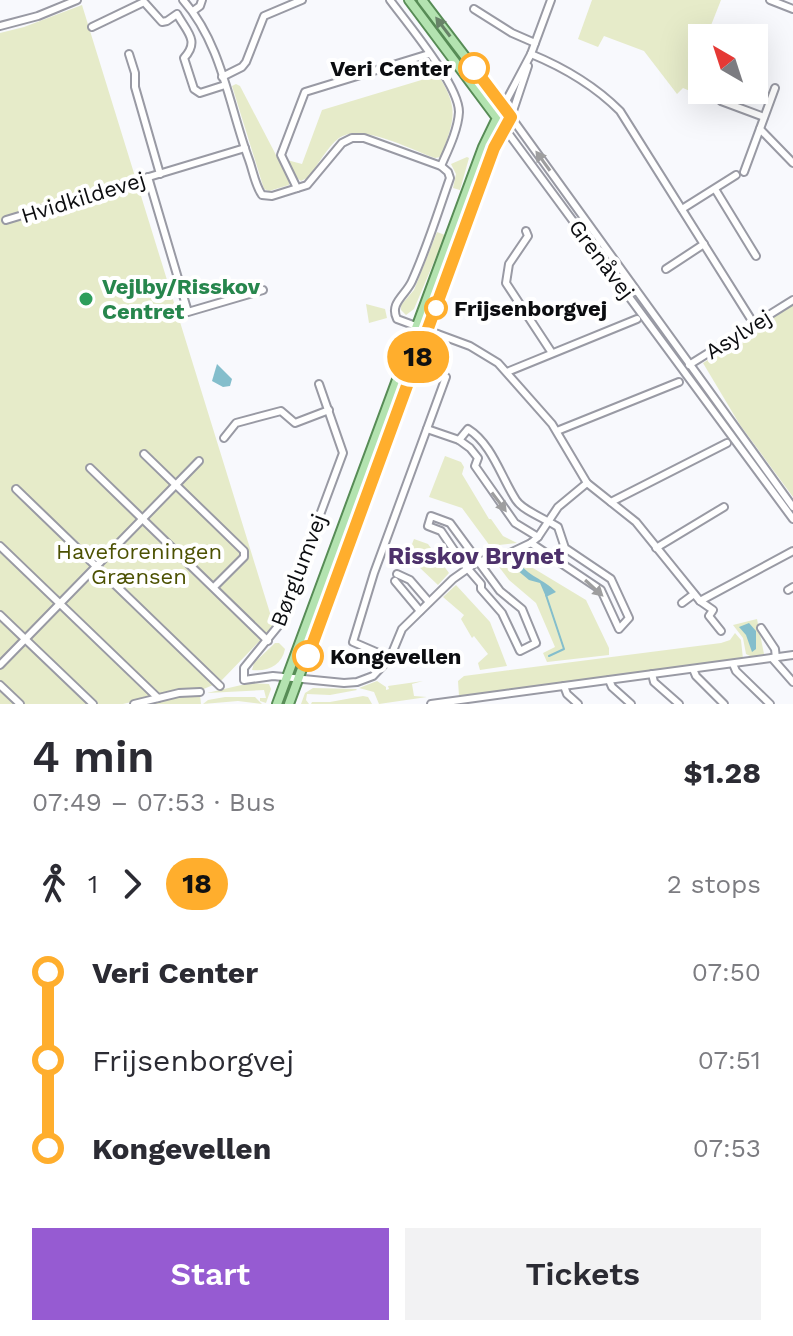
<!DOCTYPE html>
<html lang="en">
<head>
<meta charset="utf-8">
<style>
  body { margin:0; font-family:"Work Sans",sans-serif; background:#f2f2f3; color:#2b2b33; height:100vh; display:flex; flex-direction:column; font-size:30px; white-space:nowrap }
  * { box-sizing:border-box; margin:0 }
  p { font-size:26px; color:#7c7c81 }
  .icon { flex:none; width:44px; height:44px; fill:none; stroke:currentColor; stroke-width:2; stroke-linecap:round; stroke-linejoin:round }
  .map { position:relative; height:704px; overflow:hidden }
  .drawer { display:flex; flex-direction:column; background:#fff; flex:1 }
  .drawer>* { flex:none }
  .badge { padding:0 16px; border-radius:26px; font-size:28px; line-height:52px }
  .needle { width:52px; rotate:321deg }
  .fabs { position:absolute; left:688px; top:24px; display:grid; gap:16px }
  .fabs a { display:grid; place-items:center; width:80px; height:80px; border-radius:0px; background:#fff; box-shadow:0 8px 32px #0002; font-size:40px }
  .map>.badge { position:absolute; translate:-50% -50%; box-shadow:0 0 0 4px #fff }
  .legs { display:flex; align-items:center; gap:12px; height:88px; padding:0 32px; font-size:26px }
  .legs p { margin-inline-start:auto }
  .headline { display:flex; align-items:center; justify-content:space-between; height:136px; padding:0 32px }
  h1 { font-size:44px; font-weight:600; line-height:60px }
  .action { display:flex; gap:16px; margin-top:auto; padding:16px 32px }
  .action a { flex:1; height:92px; border-radius:0px; background:#965bd2; color:#fff; font-size:32px; font-weight:600; line-height:92px; text-align:center }
  .action a+a { background:#f2f2f3; color:#2b2b33 }
  ul { padding:0 32px; list-style:none }
  li { display:flex; align-items:center; gap:28px; height:88px; font-size:30px }
  li i { display:grid; place-items:center; width:12px; height:100%; margin:0 10px; background:currentColor }
  li i::after { content:''; width:20px; height:20px; margin:-10px; border:6px solid; border-radius:50%; background:#fff }
  li p { margin-inline-start:auto }
  li:first-child i { background:linear-gradient(#0000 50%,currentColor 0) }
  li:last-child i { background:linear-gradient(currentColor 50%,#0000 0) }
  .map>svg:first-child { display:block }
</style>
</head>
<body>
<div class="map">
<svg width="793" height="704" viewBox="0 0 793 704">
  <rect width="100%" height="100%" fill="#f8f9fd"/>
  <!-- green -->
  <g fill="#e6ebc9">
    <polygon points="592,0 721,0 706,38 702,38 702,90 706,90 704,97 683,88 677,94 644,51 604,36 598,47 578,39"/>
    <polygon points="82,5 274,626 220,682 199,691 178,691 123,704 0,704 0,33 24,27"/>
    <path d="M438,75c22,34 16,45 3,82l-6,1c-23,-8 -75,-36 -96,-20 -13,10 -21,28 -32,40l-6,3 -4,-3 -10,-18 15,4 20,-54z"/>
    <polygon points="236,84 240,86 289,180 289,185 269,191 264,189 232,86"/>
    <polygon points="467,157 469,158 460,190 453,188 456,174 451,164"/>
    <polygon points="437,232 445,235 441,245 414,309 406,315 401,310 401,305 414,290"/>
    <polygon points="366,304 385,309 387,318 369,323"/>
    <polygon points="793,305 793,497 740,425 703,363"/>
    <polygon points="415,342 417,343 397,406 298,671 323,592"/>
    <polygon points="445,456 461,462 464,467 462,474 489,519 491,519 503,536 517,543 490,546 462,508 429,497"/>
    <polygon points="414,539 428,544 449,573 438,585 419,567 405,562"/>
    <polygon points="522,557 528,565 586,600 609,648 609,655 547,662 543,653 555,647 536,603 509,580 496,563"/>
    <polygon points="456,585 490,622 507,666 480,670 478,663 488,654 474,636 472,638 461,619 464,615 443,597"/>
    <polygon points="757,619 764,654 752,657 746,654 743,638 733,625"/>
    <polygon points="735,633 741,640 743,659 459,696 458,681 464,676 721,643 730,640"/>
    <path d="M275,643h4l6,6c-3,16 -17,23 -33,21l2,-7z"/>
    <polygon points="377,681 386,687 386,690 389,689 388,686 423,681 412,684 414,696 427,697 379,704 374,692 359,688"/>
    <polygon points="250,683 269,684 271,689 266,703 260,701 260,698 266,698 264,690 207,693"/>
    <polygon points="313,688 356,689 357,690 330,695 307,694 306,700 309,704 301,704 305,693"/>
    <polygon points="200,695 201,704 143,704 179,696"/>
    <polygon points="363,696 368,697 372,704 311,704 312,702 330,702"/>
    <polygon points="225,697 255,697 262,704 238,701 203,704 208,700"/>
  </g>
  <!-- water -->
  <g fill="#84becc">
    <polygon points="217,364 232,379 230,386 223,387 212,381"/>
    <path d="M518,561c9,15 26,18 38,31l-10,5 -6,-14 -11,-3 -12,-10 1,-3 -5,-3z"/>
    <polygon points="749,623 756,631 756,649 752,652 746,635 739,627"/>
  </g>
  <g fill="none" stroke-linecap="round" stroke-linejoin="round">
    <!-- stream -->
    <polyline stroke="#84becc" stroke-width="2" points="546,595 564,649 549,656"/>
    <defs>
      <g id="minor">
        <path d="M183,0c39,44 46,106 66,160 4,11 6,25 13,35l10,1 35,-11 35,-42 10,-5h12l77,28 7,6 2,6c-12,34 -23,70 -38,103 -6,14 -23,22 -15,38l73,27 28,17 54,61 35,59 49,39 64,79 13,9 -4,6 12,15"/>
        <path d="M390,0c17,23 69,85 69,112 -1,18 -11,38 -18,54"/>
        <polyline points="551,0 531,54 497,118 793,519"/>
        <polyline points="770,0 793,9"/>
        <polyline points="474,9 512,33 535,43"/>
        <polyline points="193,11 200,6 202,0"/>
        <polyline points="0,26 38,16 77,0"/>
        <path d="M92,27l52,-25 18,20 5,-1 10,-7c10,18 23,27 7,44l10,31 6,4 25,-8"/>
        <polyline points="129,54 135,73 135,87 160,174"/>
        <path d="M531,54c34,14 63,31 89,57l134,213"/>
        <polyline points="528,66 511,117 793,507"/>
        <polyline points="222,77 242,67 246,62 264,16 302,0"/>
        <polyline points="721,101 764,117"/>
        <polyline points="760,129 793,163"/>
        <polyline points="744,172 775,88"/>
        <polyline points="148,177 188,312 263,290"/>
        <polyline points="297,188 281,155 305,92 429,54"/>
        <polyline points="715,189 756,256"/>
        <polyline points="682,209 736,175"/>
        <polyline points="6,220 245,148"/>
        <polyline points="526,231 528,236 509,264 506,283 552,353"/>
        <polyline points="666,269 704,244"/>
        <polyline points="689,365 793,300"/>
        <polyline points="507,372 637,319"/>
        <polyline points="319,384 343,453 279,625 244,668 244,680 273,676 344,683 357,682 373,676 390,658 402,629 453,579 477,562 510,553 531,543 538,537 558,507 587,483"/>
        <polyline points="427,429 459,440"/>
        <polyline points="557,431 679,382"/>
        <polyline points="224,438 236,423 281,411 295,423 329,410"/>
        <polyline points="144,454 244,551 244,557 214,587"/>
        <polyline points="90,468 268,641"/>
        <polyline points="16,489 220,686"/>
        <polyline points="611,502 727,443"/>
        <polygon points="431,516 450,523 500,591 522,609 536,643 520,651 502,613 481,589 481,584 462,562 441,531 428,526"/>
        <path d="M531,543l70,47 18,39 10,-11 -18,-39 -46,-31 -7,-21c-12,-8 -35,-16 -42,-27 -15,-23 -24,-56 -48,-71l-9,11 11,8 8,10 -3,8 40,57 23,14"/>
        <polyline points="0,546 158,698"/>
        <polyline points="656,548 724,507"/>
        <polyline points="397,574 410,580 429,602"/>
        <polyline points="395,581 420,611"/>
        <polyline points="788,590 793,587"/>
        <polyline points="700,601 793,551"/>
        <polyline points="682,603 694,594"/>
        <polyline points="0,615 93,704"/>
        <polyline points="761,628 775,649 776,658"/>
        <polyline points="390,658 353,642 374,573 446,377"/>
        <polyline points="772,658 793,682"/>
        <polyline points="733,664 736,671 770,704"/>
        <polyline points="0,665 199,461"/>
        <polyline points="693,669 696,676 724,704"/>
        <polyline points="652,674 654,682 679,704"/>
        <polyline points="609,680 612,687 631,704"/>
        <polyline points="0,685 20,704"/>
        <polyline points="564,686 567,694 578,704"/>
        <polyline points="134,704 179,693 200,692"/>
        <polyline points="431,704 793,655"/>
      </g>
      <g id="major">
        <polyline points="277,704 483,147 497,118 409,0"/>
        <polyline points="289,704 494,148 511,117 422,0"/>
      </g>
    </defs>
    <!-- minor casing -->
    <use href="#minor" stroke="#999aa4" stroke-width="10"/>
    <!-- major casing -->
    <use href="#major" stroke="#578c56" stroke-width="12"/>
    <!-- minor -->
    <use href="#minor" stroke="#fff" stroke-width="6"/>
    <!-- major -->
    <use href="#major" stroke="#b3e3b0" stroke-width="8"/>
  </g>
  <!-- one-way arrows -->
  <defs><path id="oneway-solid" d="M-6-.8H1V-3.2L6.5 0L1 3.2V.8H-6Z" transform="scale(2)"/></defs>
  <use fill="#688368" href="#oneway-solid" transform="translate(443 27) rotate(-127)"/>
  <g fill="#9e9e9f">
    <use href="#oneway-solid" transform="translate(543 161) rotate(-126)"/>
    <use href="#oneway-solid" transform="translate(499 502) rotate(53)"/>
    <use href="#oneway-solid" transform="translate(594 588) rotate(42)"/>
  </g>
  <g fill="none" stroke-linecap="round" stroke-linejoin="round">
    <defs>
      <polyline id="line-1" points="308,656 494,148 511,117 474,68"/>
    </defs>
    <!-- line-1 casing -->
    <use href="#line-1" stroke="#fff" stroke-width="18"/>
    <!-- line-1 -->
    <use href="#line-1" stroke="#ffae2d" stroke-width="12"/>
  </g>
  <!-- markers -->
  <g fill="#fff" stroke="#ffae2d" stroke-width="4">
    <circle cx="474" cy="68" r="14"/>
    <circle cx="436" cy="308" r="10"/>
    <circle cx="308" cy="656" r="14"/>
  </g>
  <circle fill="#2e9e5b" stroke="#fff" stroke-width="3" cx="86" cy="299" r="8"/>
  <g text-anchor="middle" stroke-width="8" stroke-linejoin="round" paint-order="stroke">
    <!-- stop labels -->
    <g font-size="22" font-weight="bold" fill="#0c0d10" stroke="#fff" text-anchor="start">
      <text x="452" y="76" text-anchor="end">Veri Center</text>
      <text x="454" y="316">Frijsenborgvej</text>
      <text x="330" y="664">Kongevellen</text>
    </g>
    <!-- street labels -->
    <g font-size="22" fill="#0c0d10" stroke="#fff">
      <text transform="translate(83 197) rotate(-17)" y="8">Hvidkildevej</text>
      <text transform="translate(602 259) rotate(53)" y="8">Grenåvej</text>
      <text transform="translate(738 334) rotate(-32)" y="8">Asylvej</text>
      <text transform="translate(298 570) rotate(-69)" y="8">Børglumvej</text>
    </g>
    <!-- leisure labels -->
    <g font-size="22" font-weight="bold" fill="#27864d" stroke="#fff" text-anchor="start">
      <text x="102" y="294">Vejlby/Risskov<tspan x="102" dy="25">Centret</tspan></text>
    </g>
    <!-- park labels -->
    <g font-size="22" fill="#4c5102" stroke="#fff">
      <text x="139" y="559">Haveforeningen<tspan x="139" dy="25">Grænsen</tspan></text>
    </g>
    <!-- neighbourhood labels -->
    <g font-size="24" font-weight="bold" fill="#4d316b" stroke="#fff">
      <text x="476" y="564">Risskov Brynet</text>
    </g>
  </g>
</svg>
<div class="fabs">
<a><svg class="needle" viewBox="-14 -14 28 28"><path d="M0-13l5 13h-10z" fill="#e53935"/><path d="M0 13l5-13h-10z" fill="#7c7c81"/></svg></a>
</div>
<b class="badge" style="left:418px;top:357px;background:#ffae2d;color:#111">18</b>
</div>
<section class="drawer">
<div class="headline"><div><h1>4 min</h1><p>07:49 – 07:53 · Bus</p></div><b>$1.28</b></div>
<div class="legs"><svg class="icon" aria-label="walk" viewBox="0 0 24 24"><circle cx="13" cy="4" r="2"/><path d="M13 8l-2 6 4 7M11 14l-3 7M7 12l3-4h3l4 4"/></svg>1<svg class="icon" aria-label="forward" viewBox="0 0 24 24"><path d="M9 5l7 7-7 7"/></svg><b class="badge" style="background:#ffae2d;color:#111">18</b><p>2 stops</p></div>
<ul>
<li><i style="color:#ffae2d"></i><b>Veri Center</b><p>07:50</p></li>
<li><i style="color:#ffae2d"></i><span>Frijsenborgvej</span><p>07:51</p></li>
<li><i style="color:#ffae2d"></i><b>Kongevellen</b><p>07:53</p></li>
</ul>
<div class="action"><a>Start</a><a>Tickets</a></div>
</section>
</body>
</html>
